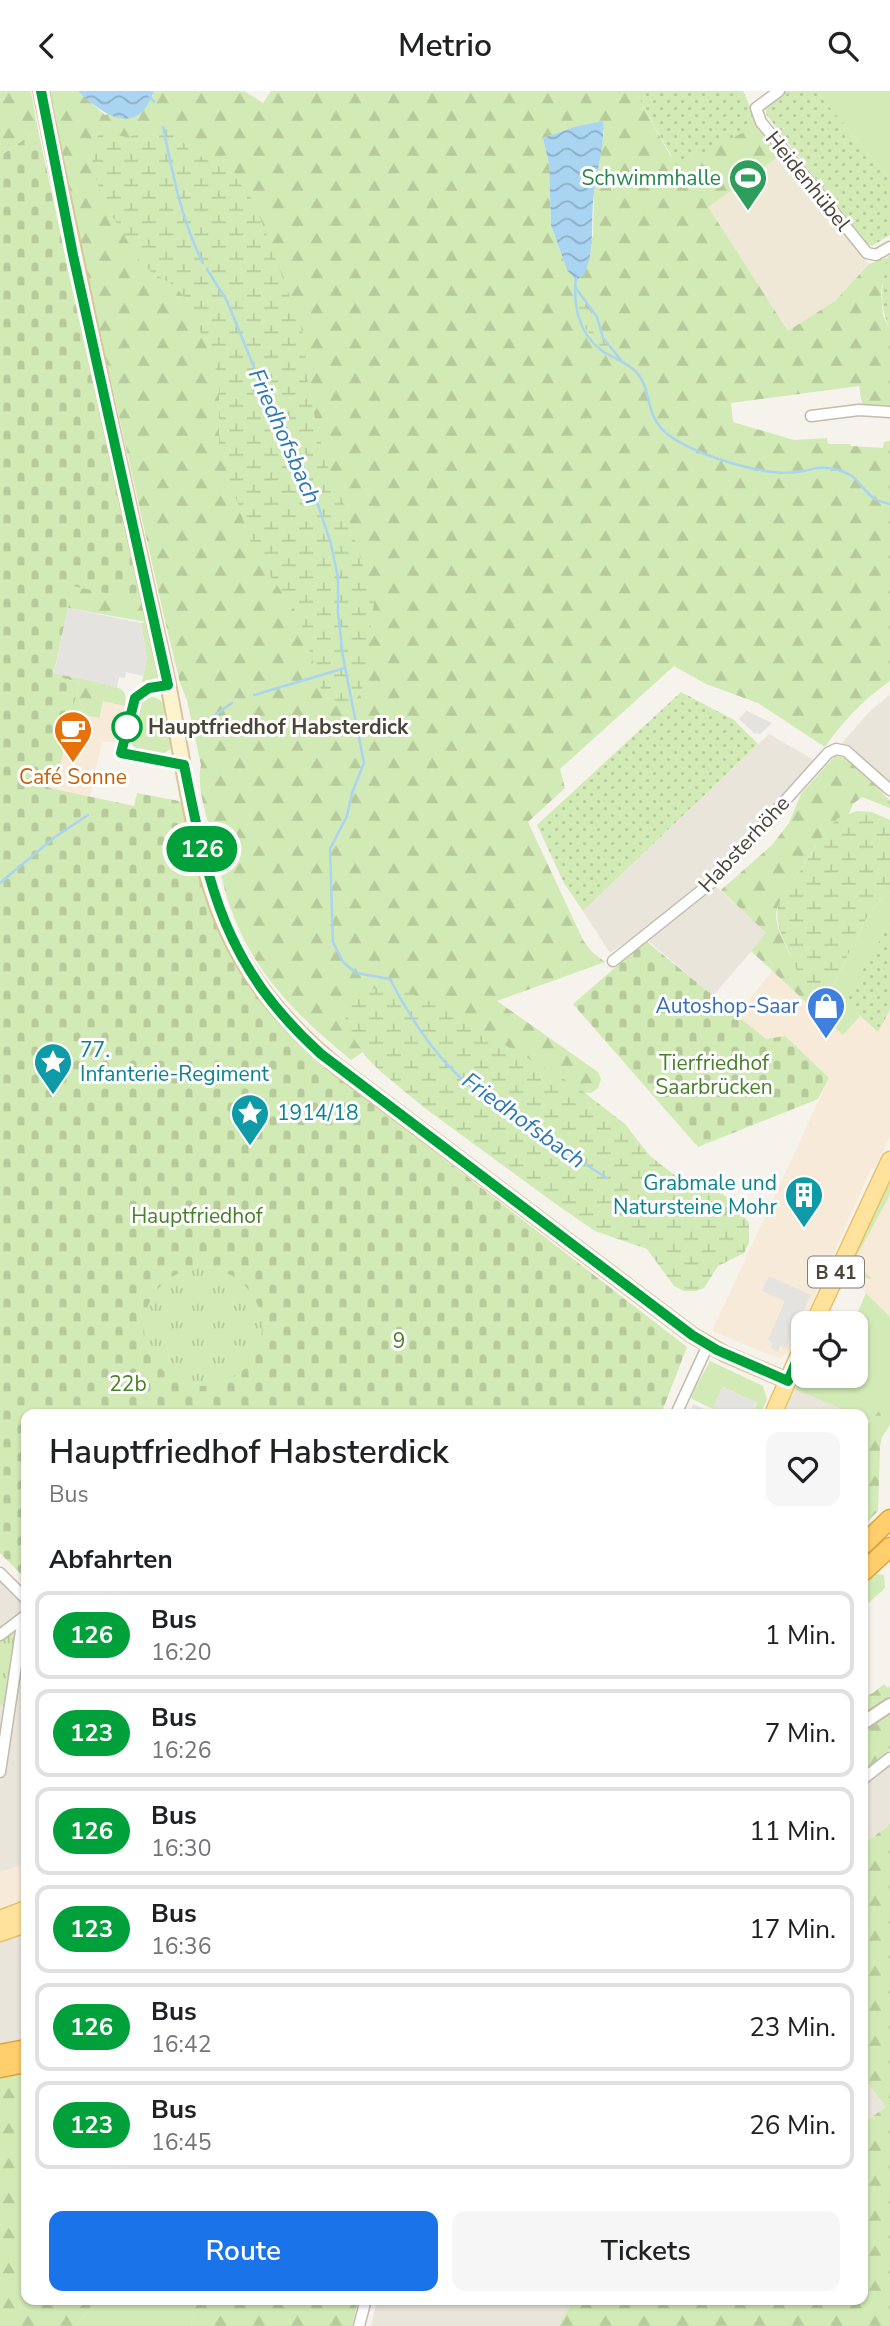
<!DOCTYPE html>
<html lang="de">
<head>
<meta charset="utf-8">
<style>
  body { margin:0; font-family:"Nunito Sans",sans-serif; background:#f6f6f6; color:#202124; height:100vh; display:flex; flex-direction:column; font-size:26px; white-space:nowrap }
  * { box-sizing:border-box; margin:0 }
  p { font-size:23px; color:#757577 }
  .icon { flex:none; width:38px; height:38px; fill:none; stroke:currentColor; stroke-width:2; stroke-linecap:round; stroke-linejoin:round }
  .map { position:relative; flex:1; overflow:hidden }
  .side { position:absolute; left:21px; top:1318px; width:847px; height:896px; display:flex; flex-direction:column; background:#fff; border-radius:14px; box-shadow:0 2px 5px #0004 }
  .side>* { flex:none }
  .badge { padding:0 14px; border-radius:23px; font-size:24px; line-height:46px }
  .controls { position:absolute; left:791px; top:1220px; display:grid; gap:14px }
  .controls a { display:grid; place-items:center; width:77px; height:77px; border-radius:14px; background:#fff; box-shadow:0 2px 5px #0004; font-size:35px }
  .map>.badge { position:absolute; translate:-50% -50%; box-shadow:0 0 0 4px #fff }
  h2 { padding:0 28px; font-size:26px; line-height:63px }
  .round { display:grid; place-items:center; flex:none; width:74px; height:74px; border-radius:14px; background:#f6f6f6 }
  .summary { display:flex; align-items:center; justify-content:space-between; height:119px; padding:0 28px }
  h1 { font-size:33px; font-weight:600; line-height:52px }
  .primary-button { display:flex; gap:14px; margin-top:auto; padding:14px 28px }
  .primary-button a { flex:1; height:80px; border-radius:14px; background:#1a73e8; color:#fff; font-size:28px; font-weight:600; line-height:80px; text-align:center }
  .primary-button a+a { background:#f6f6f6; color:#202124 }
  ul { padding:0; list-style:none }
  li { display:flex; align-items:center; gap:21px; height:88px; margin:0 14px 10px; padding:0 14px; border:4px solid #e0e0e0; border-radius:14px }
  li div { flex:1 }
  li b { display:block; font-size:26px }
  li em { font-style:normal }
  li .badge { min-width:77px; font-weight:700; text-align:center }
  header { display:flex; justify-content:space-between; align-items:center; height:91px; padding:0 28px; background:#fff; font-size:32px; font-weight:600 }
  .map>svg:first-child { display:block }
</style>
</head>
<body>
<header><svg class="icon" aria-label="back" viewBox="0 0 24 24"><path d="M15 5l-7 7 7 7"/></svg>Metrio<svg class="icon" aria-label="search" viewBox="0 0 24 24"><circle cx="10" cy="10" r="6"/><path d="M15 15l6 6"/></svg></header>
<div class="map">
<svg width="890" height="2235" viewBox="0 0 890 2235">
  <defs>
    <pattern id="forest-firs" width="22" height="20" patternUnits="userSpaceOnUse" patternTransform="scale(1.75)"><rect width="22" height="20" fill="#d2eab5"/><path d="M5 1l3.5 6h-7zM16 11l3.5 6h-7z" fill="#b6ca9c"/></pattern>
    <pattern id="wetland-marsh" width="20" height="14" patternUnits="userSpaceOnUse" patternTransform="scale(1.75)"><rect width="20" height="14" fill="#d2eab5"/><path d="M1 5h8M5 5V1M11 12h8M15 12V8" fill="none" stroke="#b6ca9c"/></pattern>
    <pattern id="cemetery-stones" width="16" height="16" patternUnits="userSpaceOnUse" patternTransform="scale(1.75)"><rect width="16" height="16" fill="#d2eab5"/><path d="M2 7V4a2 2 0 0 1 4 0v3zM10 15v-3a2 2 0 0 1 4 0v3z" fill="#b6ca9c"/></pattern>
    <pattern id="park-tufts" width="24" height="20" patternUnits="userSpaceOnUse" patternTransform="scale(1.75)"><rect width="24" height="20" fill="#d2eab5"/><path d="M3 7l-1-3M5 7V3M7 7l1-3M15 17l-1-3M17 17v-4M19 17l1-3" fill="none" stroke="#b6ca9c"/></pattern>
    <pattern id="garden-dots" width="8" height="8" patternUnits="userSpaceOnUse" patternTransform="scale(1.75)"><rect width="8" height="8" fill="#d2eab5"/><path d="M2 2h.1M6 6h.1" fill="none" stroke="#b6ca9c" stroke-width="1.8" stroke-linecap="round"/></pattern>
    <pattern id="water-waves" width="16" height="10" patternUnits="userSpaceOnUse" patternTransform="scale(1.75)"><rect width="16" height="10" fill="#a9d4f2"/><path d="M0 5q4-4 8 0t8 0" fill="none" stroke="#8caec5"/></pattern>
  </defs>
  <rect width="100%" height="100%" fill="#f6f3ec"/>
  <!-- residential -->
  <g fill="#eae5da">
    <polygon points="890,604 890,699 846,660 842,652 870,620"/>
    <polygon points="769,643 814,669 709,789 767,842 713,905 639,842 610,862 583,820"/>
    <polygon points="795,1298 852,1323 783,1323"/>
    <polygon points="0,1488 26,1513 26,1773 0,1781"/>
    <polygon points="890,1674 890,1733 863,1754 863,1695"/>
    <polygon points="26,1815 26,1954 0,1958 0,1825"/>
    <polygon points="863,1986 886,2016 863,2032"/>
    <polygon points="377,2209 377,2208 573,2209 559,2235 371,2235"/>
  </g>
  <!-- commercial -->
  <g fill="#f7ead8">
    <polygon points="103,610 125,615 117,648 114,651 102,651 90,706 48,697 64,660 72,621 99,627"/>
    <polygon points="772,880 843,944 860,925 878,941 890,919 890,1046 875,1076 871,1078 799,1240 789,1260 780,1268 712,1240 829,987 766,948 737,924"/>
    <polygon points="890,1088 890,1226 853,1189 845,1183"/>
    <polygon points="26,1773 26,1815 0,1825 0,1781"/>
  </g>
  <!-- education -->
  <polygon fill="#efe8d6" points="782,63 869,173 835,210 789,241 707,116"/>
  <!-- grass -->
  <g fill="#d2eab5">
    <polygon points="816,0 890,0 890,88"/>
    <polygon points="146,531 158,586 146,592 142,591 147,566 141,532"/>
    <path d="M107,593c14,4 21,6 18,22l-22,-5z"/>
    <path d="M148,606c24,-1 22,30 26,48 -8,13 -36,15 -42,-2 -4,-11 3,-27 5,-38z"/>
    <polygon points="890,799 890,831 846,911 860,925 843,944 807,912 818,900 824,900 834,892 869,822"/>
    <path d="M887,1094h3v10l-35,64 1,7 16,12 -3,1c-8,-3 -16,-10 -17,-19z"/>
    <polygon points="866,1202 890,1226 890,1312 870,1330 863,1328 863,1323 852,1323 795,1298 803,1278 803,1284 856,1284 856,1232 853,1232"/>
    <polygon points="710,1270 763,1295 767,1309 760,1323 752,1323 757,1312 723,1296 713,1318 692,1308 691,1305"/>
    <polygon points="876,1483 884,1484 885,1497 863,1517 863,1496"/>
    <polygon points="95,2209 95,2208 196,2209 191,2235 77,2235"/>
  </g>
  <!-- forest -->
  <g fill="url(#forest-firs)" fill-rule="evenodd">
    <polygon points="0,0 31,0 38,39 0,65"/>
    <path d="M49,0h29l27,24 47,-17 2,-7h90l19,12 8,-12h364l36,66 87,-32 24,29 -74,53 80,124 47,-30 34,-37 18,-6 -6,34 2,24 7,13v77l-28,-2 -3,-18 -128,17 2,19 61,18 33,-2 1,6h22l1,2 32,2 1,-6 6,-1v240c-25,17 -48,41 -65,66l-67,-44 -52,-19 -32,-18 -114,103 5,19 -37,34 55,118 9,12 13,10 -108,39 101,71 3,7 -3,9 -7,5 -16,-1 -146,-85 -78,53c-50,-41 -96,-85 -119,-148 -9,-23 -13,-49 -19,-73 -6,-22 -17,-51 -12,-74l-14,-65 -7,-17 -17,-71 -86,-382zM574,36l30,4 -1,8 -9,54 -1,43 -26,34 -16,-45 -2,-61 -6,-26zM577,218l17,7 19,39 -24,-21z"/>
    <polygon points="73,494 141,510 146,531 68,517"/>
    <polygon points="54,582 107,593 99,627 72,621 79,591 53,585"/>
    <path d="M835,665c12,0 36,16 42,27 5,9 4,10 13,17v8l-28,-11 -9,7 -4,10c-27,12 -51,64 -70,89 -1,4 -3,7 -3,11 -1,18 27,70 42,77l-11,12 -56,-52 15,-18 -45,-43 51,-45 17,-22 12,-29z"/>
    <polygon points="890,1312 890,1334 882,1346 880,1355 878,1420 863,1435 863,1339 879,1320"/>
    <polygon points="884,1593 888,1597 890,1595 890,1605 863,1624 863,1606 873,1602"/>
    <polygon points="890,1623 890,1659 863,1680 863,1641"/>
    <polygon points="890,1733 890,2235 559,2235 573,2209 863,2208 863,2032 886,2016 863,1986 863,1894 865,1894 863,1754"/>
    <polygon points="26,1979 26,2208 95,2209 77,2235 0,2235 0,1983"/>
    <polygon points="196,2209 196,2208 358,2209 352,2235 191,2235"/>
  </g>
  <!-- wetland -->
  <g fill="url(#wetland-marsh)">
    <polygon points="162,34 170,36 190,60 231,81 254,111 299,230 304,247 308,293 318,342 329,379 345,415 374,512 362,598 359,605 352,611 341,612 331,608 321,598 299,525 270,485 250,449 219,357 219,286 188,211 174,194 154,183 140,171 104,111 92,75 93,62 99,42 129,46"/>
    <path d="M575,203l19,22 20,40c-21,-13 -39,-36 -39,-62z"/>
    <path d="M857,720l15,1 18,8v70l-21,23 -35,70c-28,26 -37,-16 -46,-33 -7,-16 -14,-30 -9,-47l49,-75 10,-10z"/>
    <polygon points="377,897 396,897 427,909 576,995 625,1033 650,1065 677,1086 701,1098 723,1103 734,1112 749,1132 749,1152 744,1162 718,1175 704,1197 696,1200 684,1200 674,1195 647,1158 595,1140 560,1116 426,1018 380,980 367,967 346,936 345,921 349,909 359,901"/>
  </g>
  <!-- cemetery -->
  <g fill="url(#cemetery-stones)">
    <path d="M38,39l103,471 -68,-15 -20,90 26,6 -19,84 -11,22 85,18 3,-13 47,9c9,35 15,71 26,105 25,68 69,121 124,167l353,273 -26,67h-635v165l-26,-26v-1397z"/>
    <polygon points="646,850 766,948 785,945 829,987 818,1008 698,1056 573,913"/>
  </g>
  <!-- park -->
  <g fill="url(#park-tufts)">
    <circle cx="203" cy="1236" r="59"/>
    <polygon points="18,1537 5,1617 0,1613 0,1551"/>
  </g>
  <!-- garden -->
  <g fill="url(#garden-dots)">
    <polygon points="635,0 743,0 758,34 677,75"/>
    <polygon points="784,0 816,0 890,88 890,144 872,155 865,152 766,23 766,16"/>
    <path d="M890,164v74c-12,-24 -8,-46 -3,-71z"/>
    <polygon points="681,601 734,629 758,653 583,820 564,792 537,734"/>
    <polygon points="890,831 890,919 878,941 845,911"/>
  </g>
  <!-- parking -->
  <g fill="#e5e3e0">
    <polygon points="68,517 141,532 147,566 143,585 126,581 125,587 119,586 117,596 54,582"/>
    <polygon points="746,620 747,620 772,632 760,643 754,642 739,628"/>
    <polygon points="769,1185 811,1204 786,1257 780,1255 778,1261 771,1257 773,1252 768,1249 785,1210 762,1200"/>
    <polygon points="722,1296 757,1311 752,1323 689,1323 693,1313 711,1321"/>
  </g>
  <!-- water -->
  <g fill="url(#water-waves)">
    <path d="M78,0h76c-17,48 -51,24 -76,0z"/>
    <path d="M603,30c2,25 -6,47 -9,72 -4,28 2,55 -10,82l-8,5 -9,-10 -16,-45 -2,-61 -6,-26 31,-11z"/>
  </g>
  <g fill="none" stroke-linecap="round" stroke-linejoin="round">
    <!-- stream -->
    <g stroke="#a9d4f2" stroke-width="2.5">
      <polyline points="146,0 154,11"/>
      <path d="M163,36c10,47 18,93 40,136"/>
      <path d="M207,178l20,32 47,115 12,11 24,54 21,63 7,34v35l5,44 21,106 -12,30 -5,23 -17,33 3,93 10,20 13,11 34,6c18,35 42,73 72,100 28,25 62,45 92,68l9,3 44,28"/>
      <path d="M576,187c-3,25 2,55 25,72 10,7 22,11 32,19 21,18 9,43 33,64 26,21 98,44 131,39 18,-2 21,-8 41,-2 21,5 22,19 37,29 4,2 10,4 15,5"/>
      <polyline points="575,196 597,226 603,247 621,269"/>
      <polyline points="254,604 345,577"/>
      <polyline points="191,641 232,612"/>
      <polyline points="0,792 55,746 88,724"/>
    </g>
    <defs>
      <g id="minor">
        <polyline points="779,0 756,17 761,31 867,162 876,164 890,156"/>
        <polyline points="811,325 859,319 890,321"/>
        <polyline points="613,870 712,791 828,662 836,658 846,660 890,699"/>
        <polyline points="676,1323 708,1254"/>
        <polyline points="0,1482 26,1508"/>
        <polyline points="0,1544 25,1525"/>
        <polyline points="0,1681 23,1527"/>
        <polyline points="863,1688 890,1667"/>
        <polyline points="359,2235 366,2208"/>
      </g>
      <polyline id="tertiary" points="863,1632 890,1614"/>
      <path id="secondary" d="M41,0c39,193 81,386 124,578 18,84 27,183 62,261 25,56 65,100 112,138l353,267 33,19 63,27"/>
      <g id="primary">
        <polyline points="814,1232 890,1069"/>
        <polyline points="773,1323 803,1255"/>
        <polyline points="0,1828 26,1818"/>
        <polyline points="0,1842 26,1833"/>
      </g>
      <g id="motorway">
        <polyline points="863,1454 890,1428"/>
        <polyline points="863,1481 890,1456"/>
        <polyline points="0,1963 26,1958"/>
        <polyline points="0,1977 26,1972"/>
      </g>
    </defs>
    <!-- minor casing -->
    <use href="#minor" stroke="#c2bbae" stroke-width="13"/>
    <!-- tertiary casing -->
    <use href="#tertiary" stroke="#c2bbae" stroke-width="16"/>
    <!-- secondary casing -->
    <use href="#secondary" stroke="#d6c79b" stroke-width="18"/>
    <!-- primary casing -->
    <use href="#primary" stroke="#e6c16a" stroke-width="19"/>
    <!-- motorway casing -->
    <use href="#motorway" stroke="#e0a43c" stroke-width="21"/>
    <!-- minor -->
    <use href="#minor" stroke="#fff" stroke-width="10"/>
    <!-- tertiary -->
    <use href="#tertiary" stroke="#fff" stroke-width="12"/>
    <!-- secondary -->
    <use href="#secondary" stroke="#fff3cd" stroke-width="14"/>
    <!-- primary -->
    <use href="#primary" stroke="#ffe39c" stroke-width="16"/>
    <!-- motorway -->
    <use href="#motorway" stroke="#ffcf6e" stroke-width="18"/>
  </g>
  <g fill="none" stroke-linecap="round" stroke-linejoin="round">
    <defs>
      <path id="line" d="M41,0l32,164 95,430 -19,3 -14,10 -14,55 63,12c25,124 40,201 137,289l371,281 25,15 71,31 15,-35"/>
    </defs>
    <!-- line casing -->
    <use href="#line" stroke="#fff" stroke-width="16"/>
    <!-- line -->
    <use href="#line" stroke="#00a13a" stroke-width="10"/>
  </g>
  <!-- icons -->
  <defs>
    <symbol id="stadium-pin" viewBox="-11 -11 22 30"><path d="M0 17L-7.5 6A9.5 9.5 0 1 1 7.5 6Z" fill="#2e9e5b" stroke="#fff"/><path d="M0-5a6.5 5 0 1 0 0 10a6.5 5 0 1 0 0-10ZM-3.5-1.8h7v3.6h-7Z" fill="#fff"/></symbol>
    <symbol id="cafe-pin" viewBox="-11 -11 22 30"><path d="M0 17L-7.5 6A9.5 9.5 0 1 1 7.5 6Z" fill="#e8710a" stroke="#fff"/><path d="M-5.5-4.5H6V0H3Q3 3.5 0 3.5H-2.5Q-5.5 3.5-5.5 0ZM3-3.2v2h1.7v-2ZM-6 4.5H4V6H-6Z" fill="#fff"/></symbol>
    <symbol id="shop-pin" viewBox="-11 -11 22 30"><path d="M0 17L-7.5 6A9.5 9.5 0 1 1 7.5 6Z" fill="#3f7fe0" stroke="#fff"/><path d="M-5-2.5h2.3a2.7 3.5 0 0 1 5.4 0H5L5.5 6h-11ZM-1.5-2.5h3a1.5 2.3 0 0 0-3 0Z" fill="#fff"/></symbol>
    <symbol id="sight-pin" viewBox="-11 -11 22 30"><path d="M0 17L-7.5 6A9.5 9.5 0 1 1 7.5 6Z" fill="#0f9aa8" stroke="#fff"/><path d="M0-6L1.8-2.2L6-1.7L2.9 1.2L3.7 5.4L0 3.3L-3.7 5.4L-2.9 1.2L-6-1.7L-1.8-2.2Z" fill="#fff"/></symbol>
    <symbol id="building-pin" viewBox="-11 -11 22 30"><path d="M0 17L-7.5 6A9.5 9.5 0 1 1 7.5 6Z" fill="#0f9aa8" stroke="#fff"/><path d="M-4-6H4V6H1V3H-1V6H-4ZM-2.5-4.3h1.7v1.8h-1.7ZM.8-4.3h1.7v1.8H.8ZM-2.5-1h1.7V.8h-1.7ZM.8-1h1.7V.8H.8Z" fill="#fff"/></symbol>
  </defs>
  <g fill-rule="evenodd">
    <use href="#stadium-pin" x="726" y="65" width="44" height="60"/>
    <use href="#cafe-pin" x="51" y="617" width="44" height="60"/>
    <use href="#shop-pin" x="804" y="893" width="44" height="60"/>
    <use href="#sight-pin" x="31" y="949" width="44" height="60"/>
    <use href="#sight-pin" x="228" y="1000" width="44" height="60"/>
    <use href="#building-pin" x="782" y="1082" width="44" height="60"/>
  </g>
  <!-- markers -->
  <circle fill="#fff" stroke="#00a13a" stroke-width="3.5" cx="127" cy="636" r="14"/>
  <g text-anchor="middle" stroke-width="6" stroke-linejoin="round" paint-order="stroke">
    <!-- shield labels -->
    <rect fill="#fff" stroke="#817c74" stroke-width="2" x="808" y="1165.5" width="56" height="31" rx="5"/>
    <g font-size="19" font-weight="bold" fill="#4b4439">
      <text x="836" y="1188">B 41</text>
    </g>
    <!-- leisure labels -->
    <g font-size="21" fill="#27864d" stroke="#fff" text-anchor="end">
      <text x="721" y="94">Schwimmhalle</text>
    </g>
    <!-- street labels -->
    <g font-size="21" fill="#4b4439" stroke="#fff">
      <text transform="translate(808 90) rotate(51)" y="7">Heidenhübel</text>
      <text transform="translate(744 753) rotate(-47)" y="7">Habsterhöhe</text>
    </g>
    <!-- stop labels -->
    <g font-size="21" font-weight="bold" fill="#4b4439" stroke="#fff" text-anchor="start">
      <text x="148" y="643">Hauptfriedhof Habsterdick</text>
    </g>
    <!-- food labels -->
    <g font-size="21" fill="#c56008" stroke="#fff">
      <text x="73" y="693">Café Sonne</text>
    </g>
    <!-- shop labels -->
    <g font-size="21" fill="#366cbe" stroke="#fff" text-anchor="end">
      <text x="799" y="922">Autoshop-Saar</text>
    </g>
    <!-- culture labels -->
    <g font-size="21" fill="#0d838f" stroke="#fff" text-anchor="start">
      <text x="80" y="966">77.<tspan x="80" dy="24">Infanterie-Regiment</tspan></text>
      <text x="277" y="1029">1914/18</text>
      <text x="777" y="1099" text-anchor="end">Grabmale und<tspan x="777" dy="24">Natursteine Mohr</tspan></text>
    </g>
    <!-- park labels -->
    <g font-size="21" fill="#4a7f2a" stroke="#fff">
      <text x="714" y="979">Tierfriedhof<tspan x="714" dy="24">Saarbrücken</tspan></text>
      <text x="197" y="1132">Hauptfriedhof</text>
      <text x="399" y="1257">9</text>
      <text x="128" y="1300">22b</text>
    </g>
    <!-- water labels -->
    <g font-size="23" font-style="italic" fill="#2e7ab2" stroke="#fff">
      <text transform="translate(285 345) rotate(66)" y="8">Friedhofsbach</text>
      <text transform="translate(524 1029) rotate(36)" y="8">Friedhofsbach</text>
    </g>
  </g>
</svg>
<div class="controls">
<a><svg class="icon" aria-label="locate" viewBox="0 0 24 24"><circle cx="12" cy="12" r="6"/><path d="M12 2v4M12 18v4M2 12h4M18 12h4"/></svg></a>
</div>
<b class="badge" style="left:202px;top:758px;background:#00a13a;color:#fff">126</b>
<section class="side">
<div class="summary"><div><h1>Hauptfriedhof Habsterdick</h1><p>Bus</p></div><a class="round"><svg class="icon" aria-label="heart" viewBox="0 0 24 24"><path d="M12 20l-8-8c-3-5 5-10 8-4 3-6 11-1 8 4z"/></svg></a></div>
<h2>Abfahrten</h2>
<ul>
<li><span class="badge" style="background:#00a13a;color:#fff">126</span><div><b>Bus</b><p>16:20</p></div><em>1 Min.</em></li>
<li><span class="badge" style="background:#00a13a;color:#fff">123</span><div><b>Bus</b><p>16:26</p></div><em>7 Min.</em></li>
<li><span class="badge" style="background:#00a13a;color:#fff">126</span><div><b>Bus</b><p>16:30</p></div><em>11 Min.</em></li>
<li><span class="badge" style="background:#00a13a;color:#fff">123</span><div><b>Bus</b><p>16:36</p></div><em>17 Min.</em></li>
<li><span class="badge" style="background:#00a13a;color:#fff">126</span><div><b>Bus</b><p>16:42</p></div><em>23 Min.</em></li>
<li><span class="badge" style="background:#00a13a;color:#fff">123</span><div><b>Bus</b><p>16:45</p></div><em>26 Min.</em></li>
</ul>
<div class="primary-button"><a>Route</a><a>Tickets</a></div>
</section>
</div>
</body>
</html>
